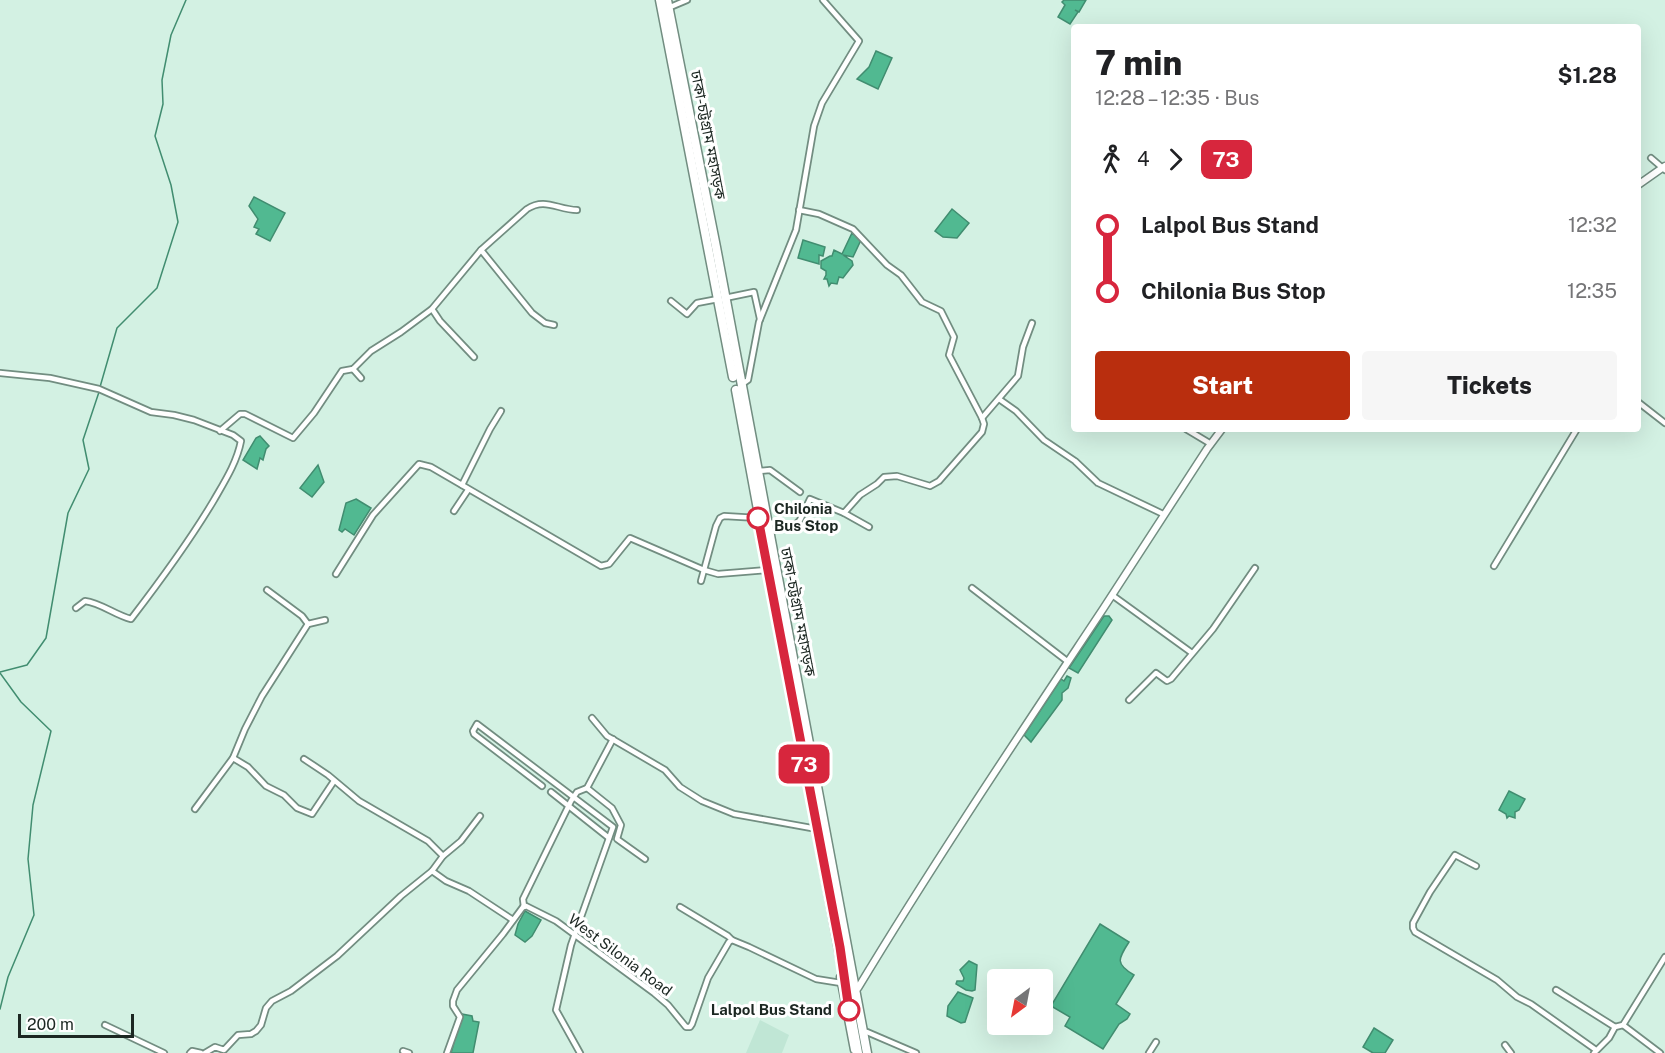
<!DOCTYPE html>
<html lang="en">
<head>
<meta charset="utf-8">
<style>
  body { margin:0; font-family:"Public Sans","Noto Sans Bengali",sans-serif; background:#f6f6f6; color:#202124; height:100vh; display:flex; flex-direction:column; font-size:22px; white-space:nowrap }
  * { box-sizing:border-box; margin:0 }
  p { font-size:20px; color:#757577 }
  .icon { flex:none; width:33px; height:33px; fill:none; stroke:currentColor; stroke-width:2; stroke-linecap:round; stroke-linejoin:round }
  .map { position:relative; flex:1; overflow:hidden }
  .details { position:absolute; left:1071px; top:24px; width:570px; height:408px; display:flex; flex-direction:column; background:#fff; border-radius:6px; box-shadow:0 6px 24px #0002 }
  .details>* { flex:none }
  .badge { padding:0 12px; border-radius:9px; font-size:21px; line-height:39px }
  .needle { width:39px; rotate:212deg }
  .fabs { position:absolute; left:987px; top:969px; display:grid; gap:12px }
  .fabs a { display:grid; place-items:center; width:66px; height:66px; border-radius:6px; background:#fff; box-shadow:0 6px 24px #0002; font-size:30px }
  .scale { position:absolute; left:18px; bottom:15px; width:116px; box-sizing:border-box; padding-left:6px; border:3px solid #1c2722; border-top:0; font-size:16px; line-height:21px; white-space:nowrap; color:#1c2722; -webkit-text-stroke:4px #fff; paint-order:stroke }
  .map>.badge { position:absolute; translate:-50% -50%; box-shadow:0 0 0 3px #fff }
  .legs { display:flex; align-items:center; gap:9px; height:66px; padding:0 24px; font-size:20px }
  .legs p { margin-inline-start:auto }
  .headline { display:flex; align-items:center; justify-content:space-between; height:102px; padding:0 24px }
  h1 { font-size:33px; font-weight:800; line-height:45px }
  .cta { display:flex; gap:12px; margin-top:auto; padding:12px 24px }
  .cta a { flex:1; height:69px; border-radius:6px; background:#b92e0e; color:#fff; font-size:24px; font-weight:800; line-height:69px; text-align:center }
  .cta a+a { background:#f6f6f6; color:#202124 }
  ul { padding:0 24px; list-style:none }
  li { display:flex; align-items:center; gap:21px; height:66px; font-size:22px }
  li i { display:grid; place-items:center; width:9px; height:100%; margin:0 8px; background:currentColor }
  li i::after { content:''; width:15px; height:15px; margin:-8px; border:4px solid; border-radius:50%; background:#fff }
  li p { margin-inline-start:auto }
  li:first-child i { background:linear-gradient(#0000 50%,currentColor 0) }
  li:last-child i { background:linear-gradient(currentColor 50%,#0000 0) }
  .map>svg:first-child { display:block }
</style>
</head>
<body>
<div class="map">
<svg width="1665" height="1053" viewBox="0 0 1665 1053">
  <rect width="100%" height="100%" fill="#d3f1e3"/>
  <!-- built -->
  <polygon fill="#c0e6d5" points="760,1020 789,1035 782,1053 746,1053"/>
  <!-- water -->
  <g fill="#51b991" stroke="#418d70" stroke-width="1.5">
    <polygon points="1064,0 1086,0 1079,12 1075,10 1078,12 1070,24 1058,17 1065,5 1062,2"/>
    <polygon points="876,51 892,58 878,89 857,79 869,67"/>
    <polygon points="254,197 285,213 270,241 256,234 259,229 254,227 258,219 249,206"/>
    <polygon points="952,209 969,223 957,238 943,237 935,231"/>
    <polygon points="852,233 861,240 853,257 843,255 852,261 853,265 843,278 839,277 837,284 831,283 829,286 827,279 824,279 826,275 826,271 821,268 821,261 830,256 832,256 834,250 842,254"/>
    <polygon points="803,240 825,247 823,256 819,255 819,264 798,258"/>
    <polygon points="260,436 269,446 266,449 263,460 260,458 257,469 243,460 256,438"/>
    <polygon points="318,465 324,482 312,497 300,488"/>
    <polygon points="356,499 371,508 354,535 345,529 342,532 339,530 346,503"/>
    <polygon points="1104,616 1109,616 1112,620 1078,673 1069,668"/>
    <polygon points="1067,676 1071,678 1068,688 1062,693 1062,700 1031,742 1024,735 1061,679 1064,681"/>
    <polygon points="1509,791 1525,799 1519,810 1515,812 1515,818 1509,816 1507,818 1506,814 1499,810"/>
    <polygon points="525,911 541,920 532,936 525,942 515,935 518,924"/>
    <path d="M1100,924l29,18c-11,17 -14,22 5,33l-18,29 14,10 -3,5 -8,5 -16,25 -38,-23 5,-9 -19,-11z"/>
    <polygon points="969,961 977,965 975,990 972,991 966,990 956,984 957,981 963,981 964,978 960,970"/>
    <polygon points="958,992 973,998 965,1022 961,1023 947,1016 948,1006"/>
    <polygon points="462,1014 472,1016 473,1021 479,1022 473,1053 451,1053"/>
    <polygon points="1374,1028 1393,1040 1385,1053 1373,1053 1363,1047"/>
  </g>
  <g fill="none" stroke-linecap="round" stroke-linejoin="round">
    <!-- stream -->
    <g stroke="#418d70" stroke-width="1.5">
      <polyline points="100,387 117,328 157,288 178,222 171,185 155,136 163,104 162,80 171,35 186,0"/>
      <polyline points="0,672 27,665 46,638 68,513 89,469 83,440 99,392"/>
      <polyline points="0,673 21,702 51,731 33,805 28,859 34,915 8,977 0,1009"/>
    </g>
    <defs>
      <g id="street">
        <polyline points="668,8 687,0"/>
        <polyline points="1651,158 1665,170"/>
        <polyline points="481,250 532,313 545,323 554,325"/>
        <polyline points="725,298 754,292 760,319"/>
        <polyline points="671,301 687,314 697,303 718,299"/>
        <polyline points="432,309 440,321 474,357"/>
        <polyline points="353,369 361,378"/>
        <path d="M0,373l50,5 49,11 52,23 23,3 20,5 39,15 8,6c-4,21 -16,40 -27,59 -25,42 -53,80 -83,119 -16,-4 -30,-16 -46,-18l-9,7"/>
        <polyline points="741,385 748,380 759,322 796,230 814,126 822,103 859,41 823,0"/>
        <polyline points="999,399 1016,411 1044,440 1075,461 1098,483 1163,514"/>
        <polyline points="1638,402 1665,423"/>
        <polyline points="982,418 1018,376 1023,347 1032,323"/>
        <polyline points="1186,429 1211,444"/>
        <path d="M220,431l20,-17h5l48,24 21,-25 28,-42 11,-2 18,-18 30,-19 31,-23 49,-59 46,-41c18,-12 31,1 50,1"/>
        <polyline points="759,471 770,470 800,492"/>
        <polyline points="462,485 490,429 501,411"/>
        <polyline points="454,511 468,490"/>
        <polyline points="844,513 869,527"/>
        <polyline points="767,522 793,527 800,520 810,499 844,513 860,495 877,484 884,477 897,476 930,486 939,481 982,432 984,424 982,418 949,355 954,337 941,311 922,302 901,275 887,265 853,229 819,214 799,210"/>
        <polyline points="1494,566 1577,429"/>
        <polyline points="336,574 373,515 419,464 431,467 601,566 609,564 630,538 704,570 718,574 768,570"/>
        <polyline points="701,581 716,526 720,518 724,516 758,518"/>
        <polyline points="972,588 1067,661"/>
        <polyline points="267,590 302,616 308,624"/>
        <polyline points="1112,595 1192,653"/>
        <polyline points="1129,700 1156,673 1167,681 1171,679 1213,629 1255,568"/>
        <polyline points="592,718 607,736 665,770 680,787 702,801 734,814 817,829"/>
        <polyline points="233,758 248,767 266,786 284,795 297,808 312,814 334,781"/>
        <polyline points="304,759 328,775 359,801 428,841 443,856"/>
        <polyline points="542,786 474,734 473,731 477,724 613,827 571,945 556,1010 580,1053"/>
        <polyline points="587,788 612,808 621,825 617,839 645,859"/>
        <polyline points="551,792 609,838"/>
        <polyline points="195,809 233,758 245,729 262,696 308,624 325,620"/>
        <polyline points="1476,866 1455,855 1430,892 1413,923 1413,928 1415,932 1497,980 1517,997 1531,1004 1596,1050"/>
        <polyline points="432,871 446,881 469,891 513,920"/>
        <polyline points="524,907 523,899 571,801 577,792 587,788 613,739"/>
        <polyline points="680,907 728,936 732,940"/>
        <polyline points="1556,990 1615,1027"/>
        <polyline points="105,1025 164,1053"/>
        <polyline points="1623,1025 1660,1053"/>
        <polyline points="867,1032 916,1053"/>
        <polyline points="1505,1045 1511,1053"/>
        <polyline points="403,1051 409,1053"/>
        <polyline points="190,1053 192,1051 201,1053"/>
        <polyline points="205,1053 215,1047 224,1050 238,1035 251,1034 256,1031 261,1025 266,1008 272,1001 291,991 337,956 401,896 432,871 443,856 461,841 480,816"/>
        <polyline points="447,1053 460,1017 453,1006 453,1001 457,990 503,934 523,907 526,906 556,921 654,993 668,1005 686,1027 690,1027 692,1024 708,978 729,942 732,940 749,947 816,979 841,983"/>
        <polyline points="1149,1053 1156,1042"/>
        <polyline points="1594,1053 1609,1038 1615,1027 1623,1025 1665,957"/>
      </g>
      <g id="secondary">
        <polyline points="1638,185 1665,166"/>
        <polyline points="840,977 854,1050"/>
        <path d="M858,988c78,-129 162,-254 245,-379 35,-53 69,-107 104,-160l15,-20"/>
      </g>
      <g id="highway">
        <polyline points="660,0 733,377"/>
        <polyline points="667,0 716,247 867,1053"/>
        <polyline points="736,390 858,1053"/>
      </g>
    </defs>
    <!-- street casing -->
    <use href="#street" stroke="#728d81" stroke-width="8"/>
    <!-- secondary casing -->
    <use href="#secondary" stroke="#728d81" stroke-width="9"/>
    <!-- highway casing -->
    <use href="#highway" stroke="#728d81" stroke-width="11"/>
    <!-- street -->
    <use href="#street" stroke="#fff" stroke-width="4.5"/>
    <!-- secondary -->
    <use href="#secondary" stroke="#fff" stroke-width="6"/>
    <!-- highway -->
    <use href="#highway" stroke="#fff" stroke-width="8"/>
  </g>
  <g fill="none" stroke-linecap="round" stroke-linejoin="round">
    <defs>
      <polyline id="line-1" points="758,518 840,947 849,1010"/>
    </defs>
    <!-- line-1 casing -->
    <use href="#line-1" stroke="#fff" stroke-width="14"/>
    <!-- line-1 -->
    <use href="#line-1" stroke="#d7263d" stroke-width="9"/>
  </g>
  <!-- markers -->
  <g fill="#fff" stroke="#d7263d" stroke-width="3">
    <circle cx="758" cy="518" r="10"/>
    <circle cx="849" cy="1010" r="10"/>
  </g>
  <g text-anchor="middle" stroke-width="6" stroke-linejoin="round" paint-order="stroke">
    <!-- street labels -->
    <g font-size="15" fill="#1c2722" stroke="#fff">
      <text transform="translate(708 135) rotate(79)" y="5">ঢাকা-চট্টগ্রাম মহাসড়ক</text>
      <text transform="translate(798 612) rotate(79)" y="5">ঢাকা-চট্টগ্রাম মহাসড়ক</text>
      <text transform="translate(620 955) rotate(37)" y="5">West Silonia Road</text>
    </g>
    <!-- stop labels -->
    <g font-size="15" font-weight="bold" fill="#1c2722" stroke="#fff" text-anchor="start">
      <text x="774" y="514">Chilonia<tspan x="774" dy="17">Bus Stop</tspan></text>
      <text x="832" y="1015" text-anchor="end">Lalpol Bus Stand</text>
    </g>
  </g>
</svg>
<div class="fabs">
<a><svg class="needle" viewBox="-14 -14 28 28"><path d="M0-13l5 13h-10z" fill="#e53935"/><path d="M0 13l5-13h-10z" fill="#757577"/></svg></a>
</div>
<div class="scale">200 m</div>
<b class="badge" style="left:804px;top:764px;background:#d7263d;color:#fff">73</b>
<section class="details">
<div class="headline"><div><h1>7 min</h1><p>12:28 – 12:35 · Bus</p></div><b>$1.28</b></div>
<div class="legs"><svg class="icon" aria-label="walk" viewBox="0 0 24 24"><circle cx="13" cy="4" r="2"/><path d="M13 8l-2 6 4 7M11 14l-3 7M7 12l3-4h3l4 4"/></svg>4<svg class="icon" aria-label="forward" viewBox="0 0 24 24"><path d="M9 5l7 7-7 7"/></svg><b class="badge" style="background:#d7263d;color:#fff">73</b></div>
<ul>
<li><i style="color:#d7263d"></i><b>Lalpol Bus Stand</b><p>12:32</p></li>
<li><i style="color:#d7263d"></i><b>Chilonia Bus Stop</b><p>12:35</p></li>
</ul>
<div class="cta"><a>Start</a><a>Tickets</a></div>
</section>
</div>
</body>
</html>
